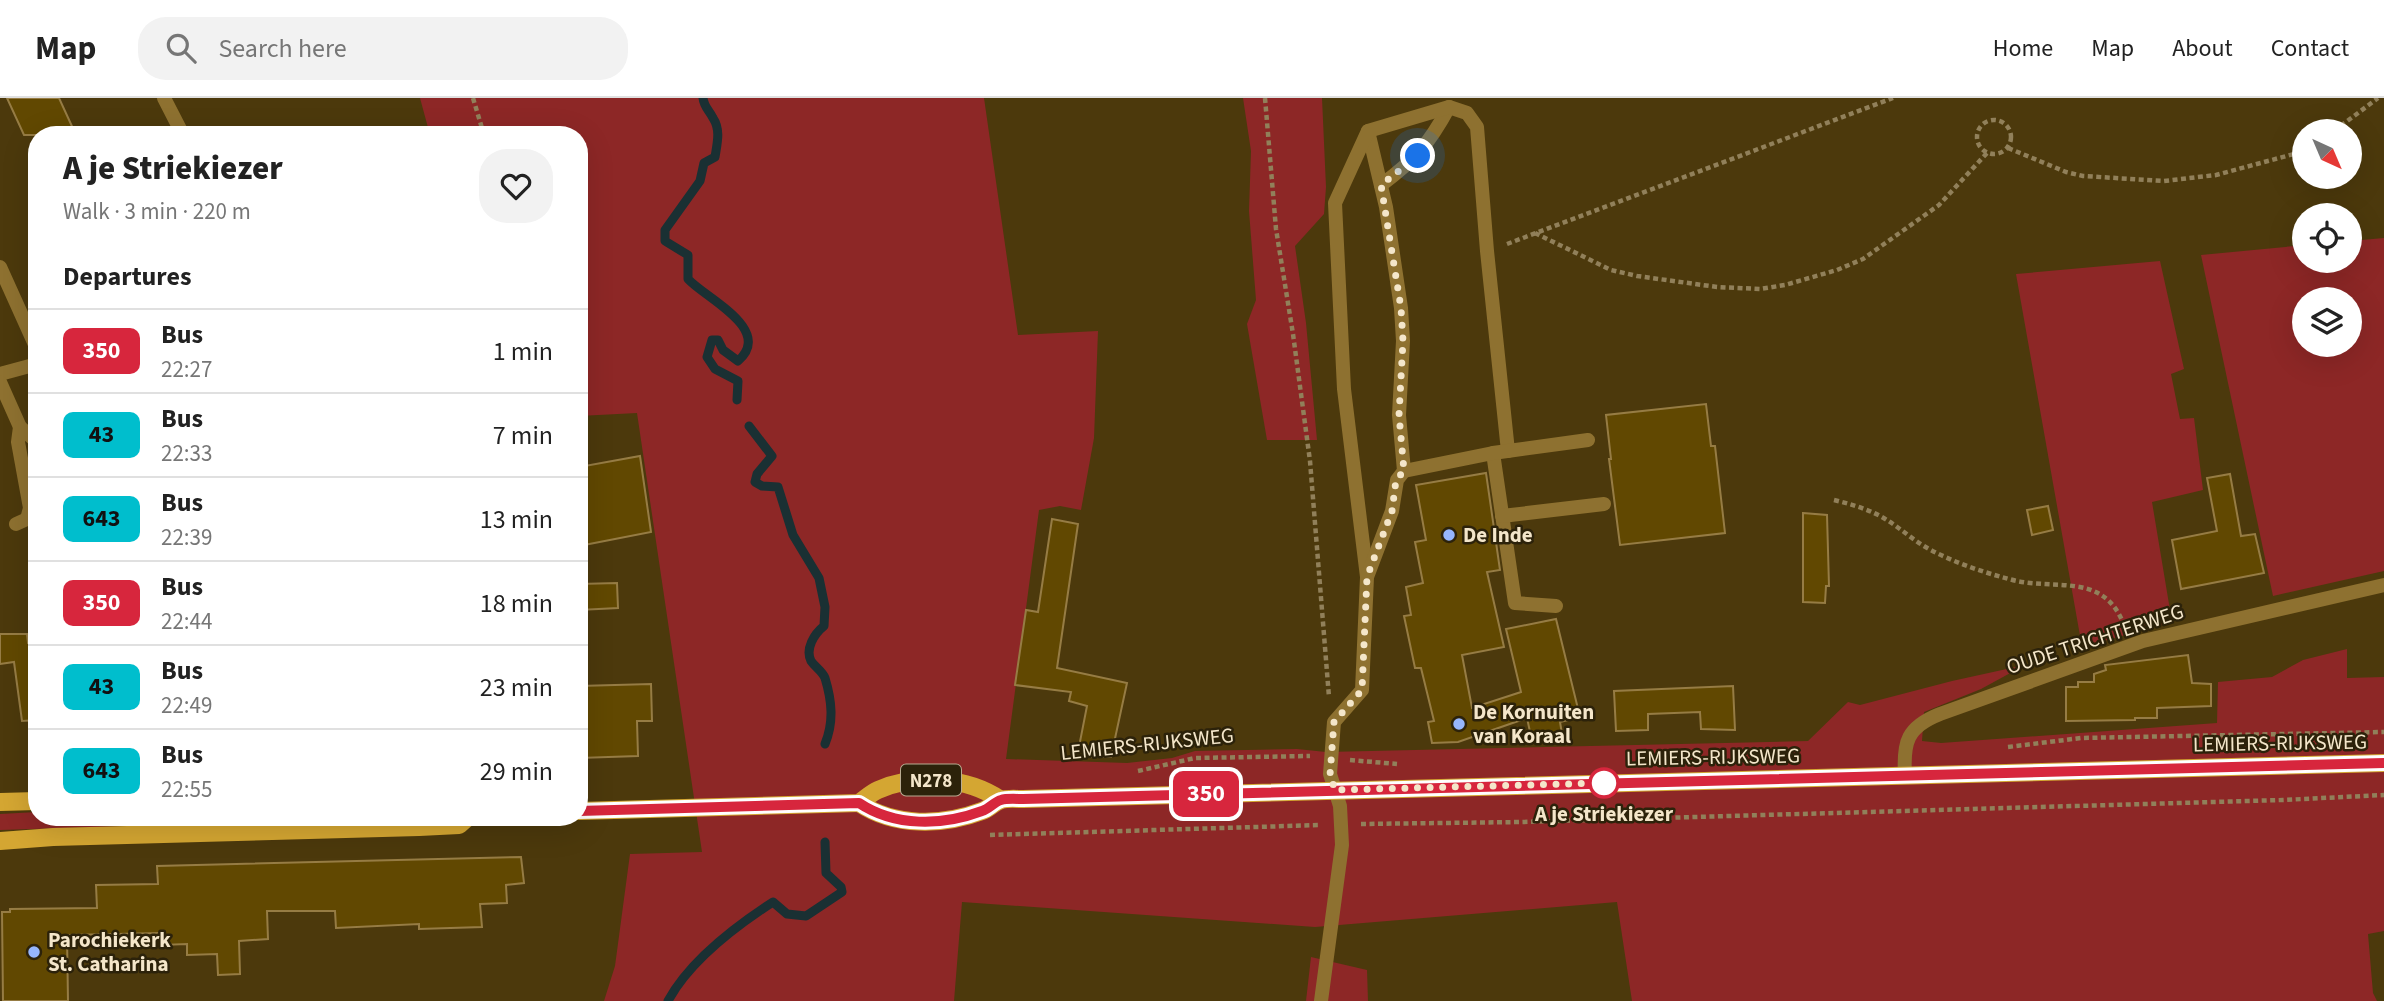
<!DOCTYPE html>
<html lang="en">
<head>
<meta charset="utf-8">
<style>
  body { margin:0; font-family:"Source Sans 3",sans-serif; background:#f2f2f2; color:#222; height:100vh; display:flex; flex-direction:column; font-size:26px; white-space:nowrap }
  * { box-sizing:border-box; margin:0 }
  p { font-size:23px; color:#767676 }
  .icon { flex:none; width:38px; height:38px; fill:none; stroke:currentColor; stroke-width:2; stroke-linecap:round; stroke-linejoin:round }
  .map { position:relative; flex:1; overflow:hidden }
  .panel { position:absolute; left:28px; top:28px; width:560px; height:700px; display:flex; flex-direction:column; background:#fff; border-radius:28px; box-shadow:0 7px 28px #0002 }
  .panel>* { flex:none }
  .badge { padding:0 14px; border-radius:10px; font-size:24px; line-height:46px }
  .needle { width:46px; rotate:136deg }
  .fabs { position:absolute; left:2292px; top:21px; display:grid; gap:14px }
  .fabs a { display:grid; place-items:center; width:70px; height:70px; border-radius:50%; background:#fff; box-shadow:0 7px 28px #0002; font-size:35px }
  .you { position:absolute; width:35px; height:35px; margin:-18px; border:5px solid #fff; border-radius:50%; background:#1a73e8; box-shadow:0 0 0 10px #1a73e833 }
  .map>.badge { position:absolute; translate:-50% -50%; box-shadow:0 0 0 4px #fff }
  h2 { padding:0 35px; font-size:26px; line-height:63px }
  .round { display:grid; place-items:center; flex:none; width:74px; height:74px; border-radius:28px; background:#f2f2f2 }
  .head { display:flex; align-items:center; justify-content:space-between; height:119px; padding:0 35px }
  h1 { font-size:33px; font-weight:800; line-height:52px }
  ul { padding:0; list-style:none }
  li { display:flex; align-items:center; gap:21px; height:84px; padding:0 35px; border-top:2px solid #e0e0e0 }
  li div { flex:1 }
  li b { display:block; font-size:26px }
  li em { font-style:normal }
  li .badge { min-width:77px; font-weight:700; text-align:center }
  header { display:flex; align-items:center; gap:42px; box-sizing:border-box; height:98px; padding:0 35px; background:#fff; border-bottom:2px solid #e0e0e0 }
  header strong { font-size:33px }
  nav { display:flex; gap:38px; margin-inline-start:auto; font-size:24px }
  .search { width:490px; height:63px; background:#f2f2f2; display:flex; align-items:center; gap:18px; box-sizing:border-box; padding:0 24px; border-radius:28px; color:#767676; font-size:26px }
  .map>svg:first-child { display:block }
</style>
</head>
<body>
<header>
<strong>Map</strong>
<div class="search"><svg class="icon" aria-label="search" viewBox="0 0 24 24"><circle cx="10" cy="10" r="6"/><path d="M15 15l6 6"/></svg>Search here</div>
<nav><a>Home</a><a>Map</a><a>About</a><a>Contact</a></nav>
</header>
<div class="map">
<svg width="2384" height="903" viewBox="0 0 2384 903">
  <rect width="100%" height="100%" fill="#4c390c"/>
  <!-- green -->
  <g fill="#8d2726" fill-rule="evenodd">
    <polygon points="420,0 984,0 1018,237 1098,233 1094,340 1081,412 1060,408 1039,412 1006,661 1127,665 1172,660 1195,653 1297,651 1326,654 1808,643 1848,604 1860,607 1952,583 2025,567 1981,591 1924,614 1922,643 1941,645 2217,625 2218,584 2272,579 2303,562 2347,551 2347,580 2384,579 2384,833 2368,836 2373,895 2377,903 1632,903 1617,804 1315,829 962,804 954,903 604,903 615,868 630,756 702,754 637,315 579,318 579,37 430,37"/>
    <polygon points="1243,0 1322,0 1326,89 1324,116 1295,148 1306,225 1317,342 1267,342 1247,226 1256,202 1249,113 1251,53"/>
    <path d="M2384,140v333l-111,25 -72,-341 104,-10v16h45v-20zM2350,201v46h-45v-46z"/>
    <polygon points="2160,163 2184,271 2171,276 2180,321 2194,320 2203,392 2152,404 2172,524 2082,549 2016,176"/>
    <polygon points="37,714 37,719 353,719 352,721 0,732 0,716"/>
    <polygon points="1311,859 1367,872 1368,903 1306,903"/>
  </g>
  <g fill="none" stroke-linecap="round" stroke-linejoin="round">
    <!-- stream -->
    <g stroke="#1a3033" stroke-width="9">
      <path d="M703,0c1,9 6,12 10,20 8,12 4,26 2,39l-11,6 -4,18 -35,49v11l23,14v24c17,19 86,50 50,82l-15,-11 -5,-10h-6l-5,17 8,12 23,12 -1,19"/>
      <path d="M749,328l23,30 -15,18 -2,8 7,4 16,1 15,48 26,43 6,29 -1,19c-10,8 -19,23 -13,35 4,6 11,10 14,17 7,23 9,44 0,66"/>
      <path d="M668,903c21,-39 68,-75 105,-99l14,12 19,2 36,-24 -1,-5 -15,-14 -1,-31"/>
    </g>
  </g>
  <!-- building -->
  <g fill="#614801" stroke="#967c44" stroke-width="2">
    <polygon points="7,0 59,0 76,37 24,37"/>
    <polygon points="1706,306 1711,348 1715,348 1725,435 1620,447 1609,361 1611,361 1606,317"/>
    <polygon points="640,358 651,434 579,448 579,369"/>
    <polygon points="1486,375 1500,472 1487,474 1504,549 1462,557 1472,610 1521,594 1506,531 1556,521 1580,619 1560,624 1562,636 1532,643 1527,620 1458,644 1432,645 1428,624 1434,623 1421,570 1415,570 1404,518 1411,517 1406,489 1423,485 1415,444 1426,442 1416,387"/>
    <polygon points="2230,376 2241,438 2255,436 2264,475 2181,491 2172,442 2217,433 2207,380"/>
    <polygon points="2048,408 2053,432 2032,437 2027,412"/>
    <polygon points="1803,415 1827,417 1829,488 1826,488 1825,505 1803,504"/>
    <polygon points="1052,421 1078,426 1057,570 1127,585 1111,659 1077,659 1087,608 1069,603 1071,594 1015,587 1026,512 1038,514"/>
    <polygon points="617,485 618,510 579,512 579,486"/>
    <polygon points="0,536 27,536 28,545 37,544 37,622 22,623 14,564 0,566"/>
    <polygon points="2188,557 2192,585 2211,586 2211,608 2157,610 2157,620 2135,620 2135,622 2066,623 2066,589 2078,589 2078,584 2094,584 2094,576 2106,572 2105,567"/>
    <polygon points="651,586 652,623 637,623 638,658 579,660 579,588"/>
    <polygon points="1733,588 1735,632 1701,631 1700,614 1648,616 1648,632 1616,633 1614,593"/>
    <polygon points="521,759 524,785 506,787 507,805 480,806 482,829 419,831 419,826 336,830 335,813 267,813 268,841 239,843 240,876 218,877 217,856 187,857 187,846 161,847 161,835 67,837 68,903 3,903 2,814 10,814 10,811 97,810 96,787 158,786 157,768"/>
  </g>
  <g fill="none" stroke-linecap="round" stroke-linejoin="round">
    <!-- path -->
    <g stroke="#91805a" stroke-width="4.5" stroke-dasharray="5 3.5" stroke-linecap="butt">
      <polyline points="473,0 484,37"/>
      <polyline points="1265,0 1276,131 1293,236 1310,363 1329,599"/>
      <circle cx="1994" cy="39" r="17"/>
      <polyline points="2334,33 2378,0"/>
      <polyline points="2008,50 2066,74 2083,78 2164,83 2216,77 2305,53"/>
      <polyline points="1535,135 1611,172 1637,178 1717,189 1760,191 1785,187 1837,172 1863,161 1939,107 1987,55"/>
      <polyline points="1507,146 1893,0"/>
      <path d="M1834,402c16,4 31,8 46,16 17,9 31,23 49,33 24,13 53,23 80,30 44,13 94,-9 115,46"/>
      <polyline points="2008,649 2081,640 2384,634"/>
      <polyline points="1350,662 1397,666"/>
      <polyline points="1138,673 1195,660 1310,658"/>
      <polyline points="1361,726 1522,724 2283,702 2384,697"/>
      <polyline points="990,737 1321,727"/>
    </g>
    <!-- lane -->
    <g stroke="#8e7130" stroke-width="14">
      <polyline points="1368,33 1386,109 1401,210 1403,243 1399,317 1404,373"/>
      <path d="M1381,87c34,-25 48,-41 68,-78"/>
      <polyline points="0,276 37,266"/>
      <polyline points="0,284 20,329 37,344"/>
      <polyline points="1493,355 1515,505 1556,508"/>
      <polyline points="1502,418 1604,406"/>
      <polyline points="16,426 27,421 30,410 18,344 20,329"/>
      <polyline points="1367,479 1344,291 1335,105 1368,33 1449,9 1467,15 1477,29 1487,153 1508,353"/>
      <polyline points="1321,903 1342,747 1340,708 1330,676 1334,624 1362,592 1367,479 1392,413 1397,382 1404,373 1493,355 1588,342"/>
    </g>
    <!-- street -->
    <g stroke="#8e7130" stroke-width="14">
      <polyline points="164,0 183,37"/>
      <polyline points="0,169 37,251"/>
      <path d="M1905,677c-2,-33 2,-48 35,-61l203,-73 241,-56"/>
    </g>
    <!-- primary -->
    <g stroke="#d4a632" stroke-width="18">
      <polyline points="0,704 37,703"/>
      <path d="M859,705c36,24 83,23 123,8 7,-2 12,-9 19,-11 6,-2 16,-1 22,-1l1361,-36"/>
      <path d="M579,713l280,-8c6,-4 12,-10 19,-13 38,-17 89,-13 123,10"/>
      <polyline points="0,743 53,739 419,729 459,727 468,719"/>
    </g>
  </g>
  <g fill="none" stroke-linecap="round" stroke-linejoin="round">
    <defs>
      <path id="line" d="M579,713l280,-8c36,24 83,23 123,8 7,-2 12,-9 19,-11 6,-2 16,-1 22,-1l1361,-36"/>
    </defs>
    <!-- line casing -->
    <use href="#line" stroke="#fff" stroke-width="16"/>
    <!-- line -->
    <use href="#line" stroke="#d7263d" stroke-width="10"/>
    <!-- walk -->
    <polyline stroke="#f4e6ca" stroke-width="7" stroke-dasharray="0 12.6" points="1418,58 1381,87 1401,210 1403,243 1399,317 1404,373 1396,382 1392,413 1367,479 1362,592 1334,624 1330,677 1335,692 1604,685"/>
  </g>
  <!-- markers -->
  <g fill="#96b6fd" stroke="#2c220a" stroke-width="2.5">
    <circle cx="1449" cy="437" r="7"/>
    <circle cx="1459" cy="626" r="7"/>
    <circle cx="34" cy="854" r="7"/>
  </g>
  <circle fill="#fff" stroke="#d7263d" stroke-width="3.5" cx="1604" cy="685" r="14"/>
  <g text-anchor="middle" stroke-width="5" stroke-linejoin="round" paint-order="stroke">
    <!-- shield labels -->
    <rect fill="#2c220a" stroke="#b8ab90" stroke-width="2" x="901" y="666.5" width="60" height="31" rx="5"/>
    <g font-size="19" font-weight="bold" fill="#f4e6ca">
      <text x="931" y="689">N278</text>
    </g>
    <!-- poi labels -->
    <g font-size="21" font-weight="bold" fill="#f4e6ca" stroke="#2c220a" text-anchor="start">
      <text x="1463" y="444">De Inde</text>
      <text x="1473" y="621">De Kornuiten<tspan x="1473" dy="24">van Koraal</tspan></text>
      <text x="48" y="849">Parochiekerk<tspan x="48" dy="24">St. Catharina</tspan></text>
    </g>
    <!-- street labels -->
    <g font-size="21" fill="#f4e6ca" stroke="#2c220a">
      <text transform="translate(2095 541) rotate(-18)" y="7">OUDE TRICHTERWEG</text>
      <text transform="translate(2280 645) rotate(-1)" y="7">LEMIERS-RIJKSWEG</text>
      <text transform="translate(1147 646) rotate(-6)" y="7">LEMIERS-RIJKSWEG</text>
      <text transform="translate(1713 659) rotate(-1)" y="7">LEMIERS-RIJKSWEG</text>
    </g>
    <!-- stop labels -->
    <g font-size="21" font-weight="bold" fill="#f4e6ca" stroke="#2c220a">
      <text x="1604" y="723">A je Striekiezer</text>
    </g>
  </g>
</svg>
<div class="fabs">
<a><svg class="needle" viewBox="-14 -14 28 28"><path d="M0-13l5 13h-10z" fill="#e53935"/><path d="M0 13l5-13h-10z" fill="#767676"/></svg></a>
<a><svg class="icon" aria-label="locate" viewBox="0 0 24 24"><circle cx="12" cy="12" r="6"/><path d="M12 2v4M12 18v4M2 12h4M18 12h4"/></svg></a>
<a><svg class="icon" aria-label="layers" viewBox="0 0 24 24"><path d="M12 4l9 5-9 5-9-5zM3 14l9 5 9-5"/></svg></a>
</div>
<div class="you" style="left:1418px;top:58px"></div>
<b class="badge" style="left:1206px;top:696px;background:#d7263d;color:#fff">350</b>
<section class="panel">
<div class="head"><div><h1>A je Striekiezer</h1><p>Walk · 3 min · 220 m</p></div><a class="round"><svg class="icon" aria-label="heart" viewBox="0 0 24 24"><path d="M12 20l-8-8c-3-5 5-10 8-4 3-6 11-1 8 4z"/></svg></a></div>
<h2>Departures</h2>
<ul>
<li><span class="badge" style="background:#d7263d;color:#fff">350</span><div><b>Bus</b><p>22:27</p></div><em>1 min</em></li>
<li><span class="badge" style="background:#00becd;color:#111">43</span><div><b>Bus</b><p>22:33</p></div><em>7 min</em></li>
<li><span class="badge" style="background:#00becd;color:#111">643</span><div><b>Bus</b><p>22:39</p></div><em>13 min</em></li>
<li><span class="badge" style="background:#d7263d;color:#fff">350</span><div><b>Bus</b><p>22:44</p></div><em>18 min</em></li>
<li><span class="badge" style="background:#00becd;color:#111">43</span><div><b>Bus</b><p>22:49</p></div><em>23 min</em></li>
<li><span class="badge" style="background:#00becd;color:#111">643</span><div><b>Bus</b><p>22:55</p></div><em>29 min</em></li>
</ul>
</section>
</div>
</body>
</html>
